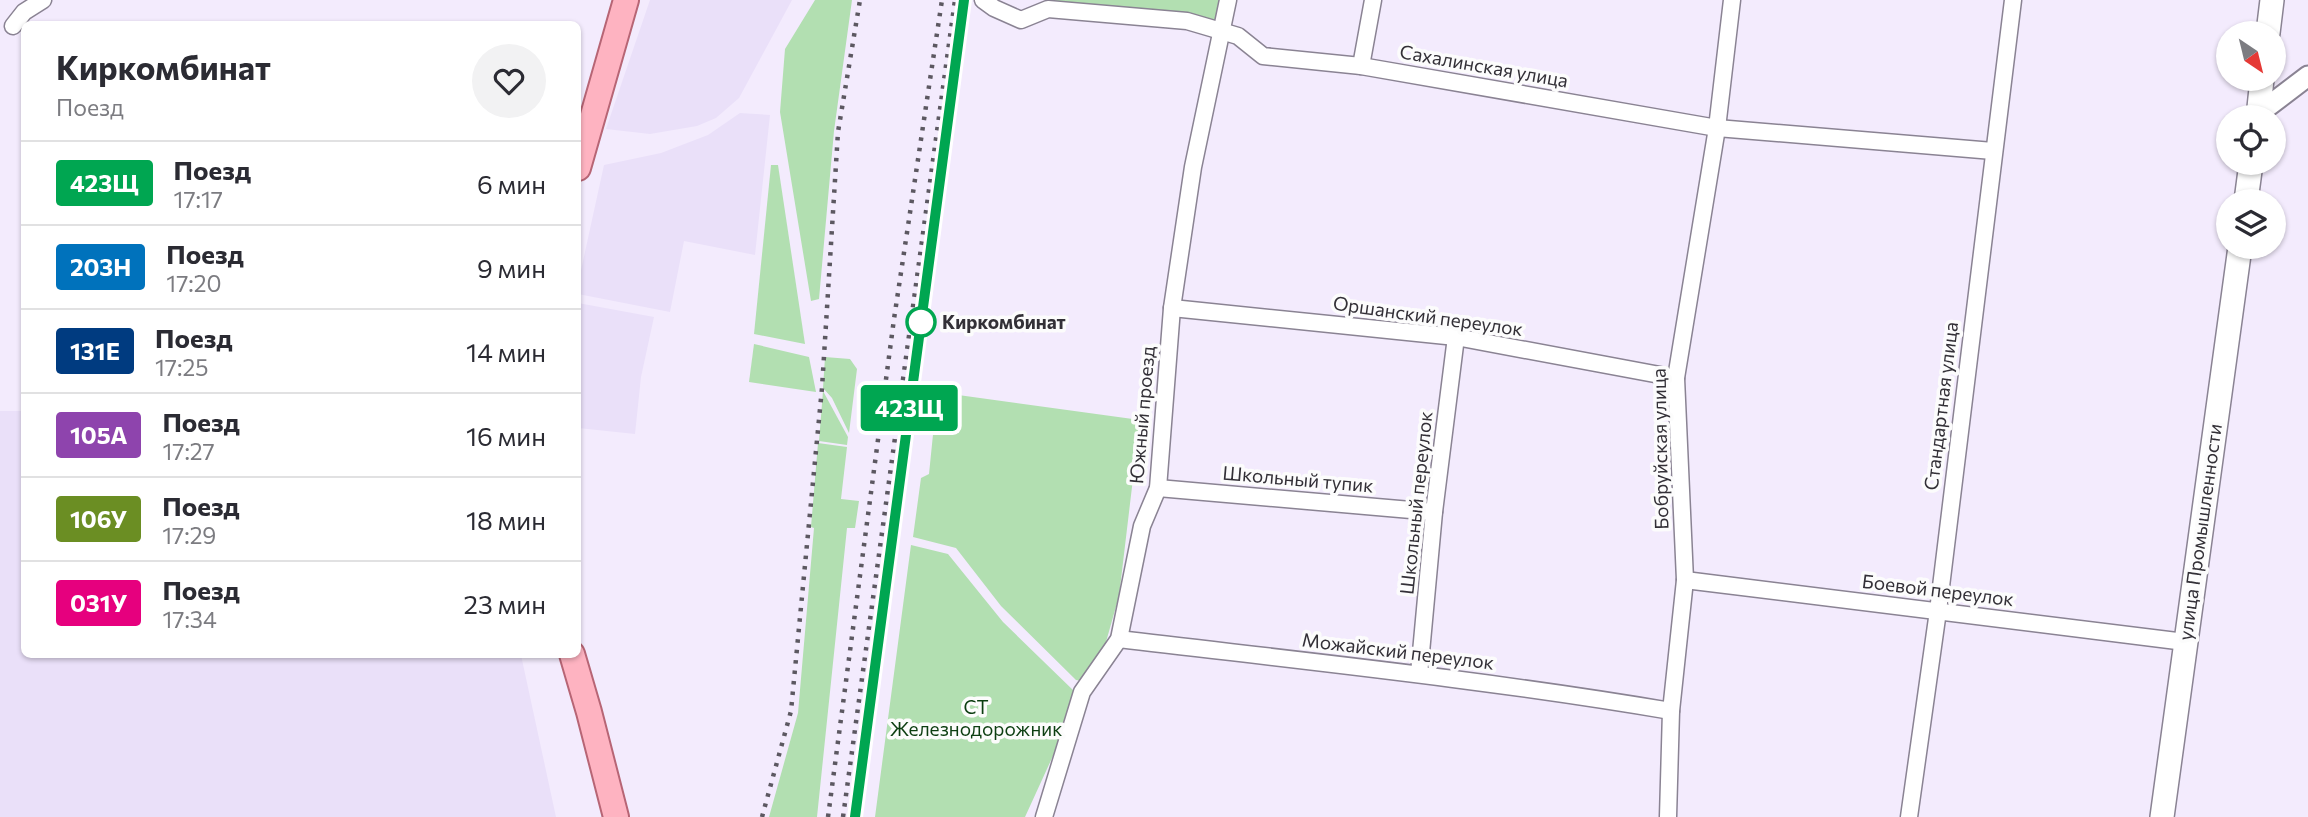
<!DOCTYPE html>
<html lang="ru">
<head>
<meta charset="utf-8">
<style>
  body { margin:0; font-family:Commissioner,sans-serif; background:#f2f2f3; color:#2b2b33; height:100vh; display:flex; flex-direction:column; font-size:26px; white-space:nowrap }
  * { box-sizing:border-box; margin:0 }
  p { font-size:23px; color:#7c7c81 }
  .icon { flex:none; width:38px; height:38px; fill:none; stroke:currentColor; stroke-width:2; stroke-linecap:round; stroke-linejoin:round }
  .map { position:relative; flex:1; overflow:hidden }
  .sheet { position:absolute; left:21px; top:21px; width:560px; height:637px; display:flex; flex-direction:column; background:#fff; border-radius:10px; box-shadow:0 2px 5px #0004 }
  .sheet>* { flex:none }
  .badge { padding:0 14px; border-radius:5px; font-size:24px; line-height:46px }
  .needle { width:46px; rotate:145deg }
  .buttons { position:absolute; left:2216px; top:21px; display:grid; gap:14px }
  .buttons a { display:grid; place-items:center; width:70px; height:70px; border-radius:50%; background:#fff; box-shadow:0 2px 5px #0004; font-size:35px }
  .map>.badge { position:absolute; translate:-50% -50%; box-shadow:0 0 0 4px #fff }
  .round { display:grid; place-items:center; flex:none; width:74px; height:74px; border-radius:37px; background:#f2f2f3 }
  .headline { display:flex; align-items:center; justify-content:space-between; height:119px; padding:0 35px }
  h1 { font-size:33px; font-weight:700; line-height:52px }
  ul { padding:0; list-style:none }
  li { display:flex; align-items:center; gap:21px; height:84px; padding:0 35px; border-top:2px solid #e1e1e2 }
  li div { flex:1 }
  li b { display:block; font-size:26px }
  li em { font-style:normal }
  li .badge { min-width:77px; font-weight:700; text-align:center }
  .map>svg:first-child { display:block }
</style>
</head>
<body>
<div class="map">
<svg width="2308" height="817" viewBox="0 0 2308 817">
  <rect width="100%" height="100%" fill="#f3ebfd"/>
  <!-- built -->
  <g fill="#eae0f9">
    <polygon points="650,0 792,0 739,98 716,118 697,126 650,134 606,129"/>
    <polygon points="740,113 770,115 755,255 684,241 670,312 578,294 578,284 604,165 661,153 708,135"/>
    <polygon points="578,303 654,317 641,377 635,434 578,428"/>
    <polygon points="0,411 24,411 24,654 521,655 556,817 0,817"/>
  </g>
  <!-- green -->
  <g fill="#b2dfb1">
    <polygon points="815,0 852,0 834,131 819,299 811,301 780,112 785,49"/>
    <polygon points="1045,0 1223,0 1218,25 1189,17"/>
    <polygon points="771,165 778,165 805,344 754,334"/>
    <polygon points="754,344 809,357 816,392 749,382"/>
    <polygon points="825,357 850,359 857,369 849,433 832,398 823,388"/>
    <polygon points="823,391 848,437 847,445 819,441"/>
    <polygon points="951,394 1140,420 1119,596 1104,649 1082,681 1076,680 1001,606 956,548 913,537 921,478 929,474 937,395"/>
    <polygon points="818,443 847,447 841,499 859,501 855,528 847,528 817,817 769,817 798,713 814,528 811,527"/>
    <polygon points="911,545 948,554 1003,622 1075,692 1068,723 1025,817 875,817"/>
  </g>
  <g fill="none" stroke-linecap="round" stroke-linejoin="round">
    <defs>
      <g id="minor">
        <polyline points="983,0 994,8 1021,20 1048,9 1187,21 1238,36 1263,56 1361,66 1717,128 1993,151"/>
        <polyline points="13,26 24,12 43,0"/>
        <polyline points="1361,66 1373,0"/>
        <polyline points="1172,308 1456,337 1676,378"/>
        <polyline points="1158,488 1434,512"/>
        <polyline points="1685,580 2185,642"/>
        <path d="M1119,639c184,22 369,41 552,72"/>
        <polyline points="1419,674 1434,512 1456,337"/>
        <polyline points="1044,817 1082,692 1119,639 1142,526 1158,488 1172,308 1193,167 1228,0"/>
        <polyline points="1668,817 1671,711 1685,580 1676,378 1717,128 1732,0"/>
        <polyline points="1909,817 1938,611 2013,0"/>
      </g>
      <polyline id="tertiary" points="2258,114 2308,76"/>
      <g id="secondary">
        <polyline points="2268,33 2272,0"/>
        <polyline points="2258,117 2262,79"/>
        <polyline points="2246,201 2251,163"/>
        <polyline points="2162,817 2240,247"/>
      </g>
      <g id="primary">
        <polyline points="578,168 626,0"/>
        <polyline points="572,654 589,712 616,817"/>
      </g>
    </defs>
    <!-- minor casing -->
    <use href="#minor" stroke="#8a8393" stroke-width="19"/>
    <!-- tertiary casing -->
    <use href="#tertiary" stroke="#8a8393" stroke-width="23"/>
    <!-- secondary casing -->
    <use href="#secondary" stroke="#8a8393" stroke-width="26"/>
    <!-- primary casing -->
    <use href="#primary" stroke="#b76575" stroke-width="28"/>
    <!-- minor -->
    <use href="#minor" stroke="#fff" stroke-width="16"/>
    <!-- tertiary -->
    <use href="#tertiary" stroke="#fff" stroke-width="19"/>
    <!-- secondary -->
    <use href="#secondary" stroke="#fff" stroke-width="23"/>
    <!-- primary -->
    <use href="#primary" stroke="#feb3c1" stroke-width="24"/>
    <!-- rail -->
    <g stroke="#5c5861" stroke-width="4.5" stroke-dasharray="3.5 7" stroke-linecap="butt">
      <polyline points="762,817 791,711 822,388 838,132 860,0"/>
      <polyline points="828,817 894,319 942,0"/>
      <polyline points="843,817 955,0"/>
      <polyline points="855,817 881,623"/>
    </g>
  </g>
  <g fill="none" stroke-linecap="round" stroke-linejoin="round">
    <defs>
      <polyline id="line" points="855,817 964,0"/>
    </defs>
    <!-- line casing -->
    <use href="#line" stroke="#fff" stroke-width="16"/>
    <!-- line -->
    <use href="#line" stroke="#00a651" stroke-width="10"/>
  </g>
  <!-- markers -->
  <circle fill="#fff" stroke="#00a651" stroke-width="3.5" cx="921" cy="322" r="14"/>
  <g text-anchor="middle" stroke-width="7" stroke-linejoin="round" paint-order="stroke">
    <!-- street labels -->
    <g font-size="19" fill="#333037" stroke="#fcfcfc">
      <text transform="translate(1484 66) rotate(10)" y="7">Сахалинская улица</text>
      <text transform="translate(1428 316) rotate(8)" y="7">Оршанский переулок</text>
      <text transform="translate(1941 406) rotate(-83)" y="7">Стандартная улица</text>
      <text transform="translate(1142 415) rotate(-85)" y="7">Южный проезд</text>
      <text transform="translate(1660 449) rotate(-91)" y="7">Бобруйская улица</text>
      <text transform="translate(1298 479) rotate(5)" y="7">Школьный тупик</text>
      <text transform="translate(1416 503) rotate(-84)" y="7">Школьный переулок</text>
      <text transform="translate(2200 532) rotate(-82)" y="7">улица Промышленности</text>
      <text transform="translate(1938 590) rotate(7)" y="7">Боевой переулок</text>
      <text transform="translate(1398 651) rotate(7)" y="7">Можайский переулок</text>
    </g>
    <!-- stop labels -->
    <g font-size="19" font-weight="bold" fill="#333037" stroke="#fcfcfc" text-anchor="start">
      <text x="942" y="329">Киркомбинат</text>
    </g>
    <!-- park labels -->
    <g font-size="19" fill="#0c3e11" stroke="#fcfcfc">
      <text x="976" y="714">СТ<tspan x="976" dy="22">Железнодорожник</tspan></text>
    </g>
  </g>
</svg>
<div class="buttons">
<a><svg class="needle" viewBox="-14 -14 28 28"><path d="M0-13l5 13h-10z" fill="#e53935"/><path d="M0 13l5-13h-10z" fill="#7c7c81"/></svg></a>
<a><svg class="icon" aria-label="locate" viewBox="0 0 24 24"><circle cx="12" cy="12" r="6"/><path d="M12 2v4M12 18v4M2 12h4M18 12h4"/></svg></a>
<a><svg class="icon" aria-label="layers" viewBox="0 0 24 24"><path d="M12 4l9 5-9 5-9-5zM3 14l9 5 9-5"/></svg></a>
</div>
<b class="badge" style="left:909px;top:408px;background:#00a651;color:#fff">423Щ</b>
<section class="sheet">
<div class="headline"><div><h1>Киркомбинат</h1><p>Поезд</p></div><a class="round"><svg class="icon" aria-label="heart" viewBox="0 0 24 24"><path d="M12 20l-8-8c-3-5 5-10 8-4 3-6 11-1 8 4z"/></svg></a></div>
<ul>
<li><span class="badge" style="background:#00a651;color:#fff">423Щ</span><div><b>Поезд</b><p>17:17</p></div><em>6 мин</em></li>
<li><span class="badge" style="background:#0072bc;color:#fff">203Н</span><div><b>Поезд</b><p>17:20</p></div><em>9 мин</em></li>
<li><span class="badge" style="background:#003b80;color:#fff">131Е</span><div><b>Поезд</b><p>17:25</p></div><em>14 мин</em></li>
<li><span class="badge" style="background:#8e44ad;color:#fff">105А</span><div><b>Поезд</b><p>17:27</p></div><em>16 мин</em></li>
<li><span class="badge" style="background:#6b8e23;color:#fff">106У</span><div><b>Поезд</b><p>17:29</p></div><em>18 мин</em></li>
<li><span class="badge" style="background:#e6007e;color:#fff">031У</span><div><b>Поезд</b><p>17:34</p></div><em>23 мин</em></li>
</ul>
</section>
</div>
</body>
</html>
